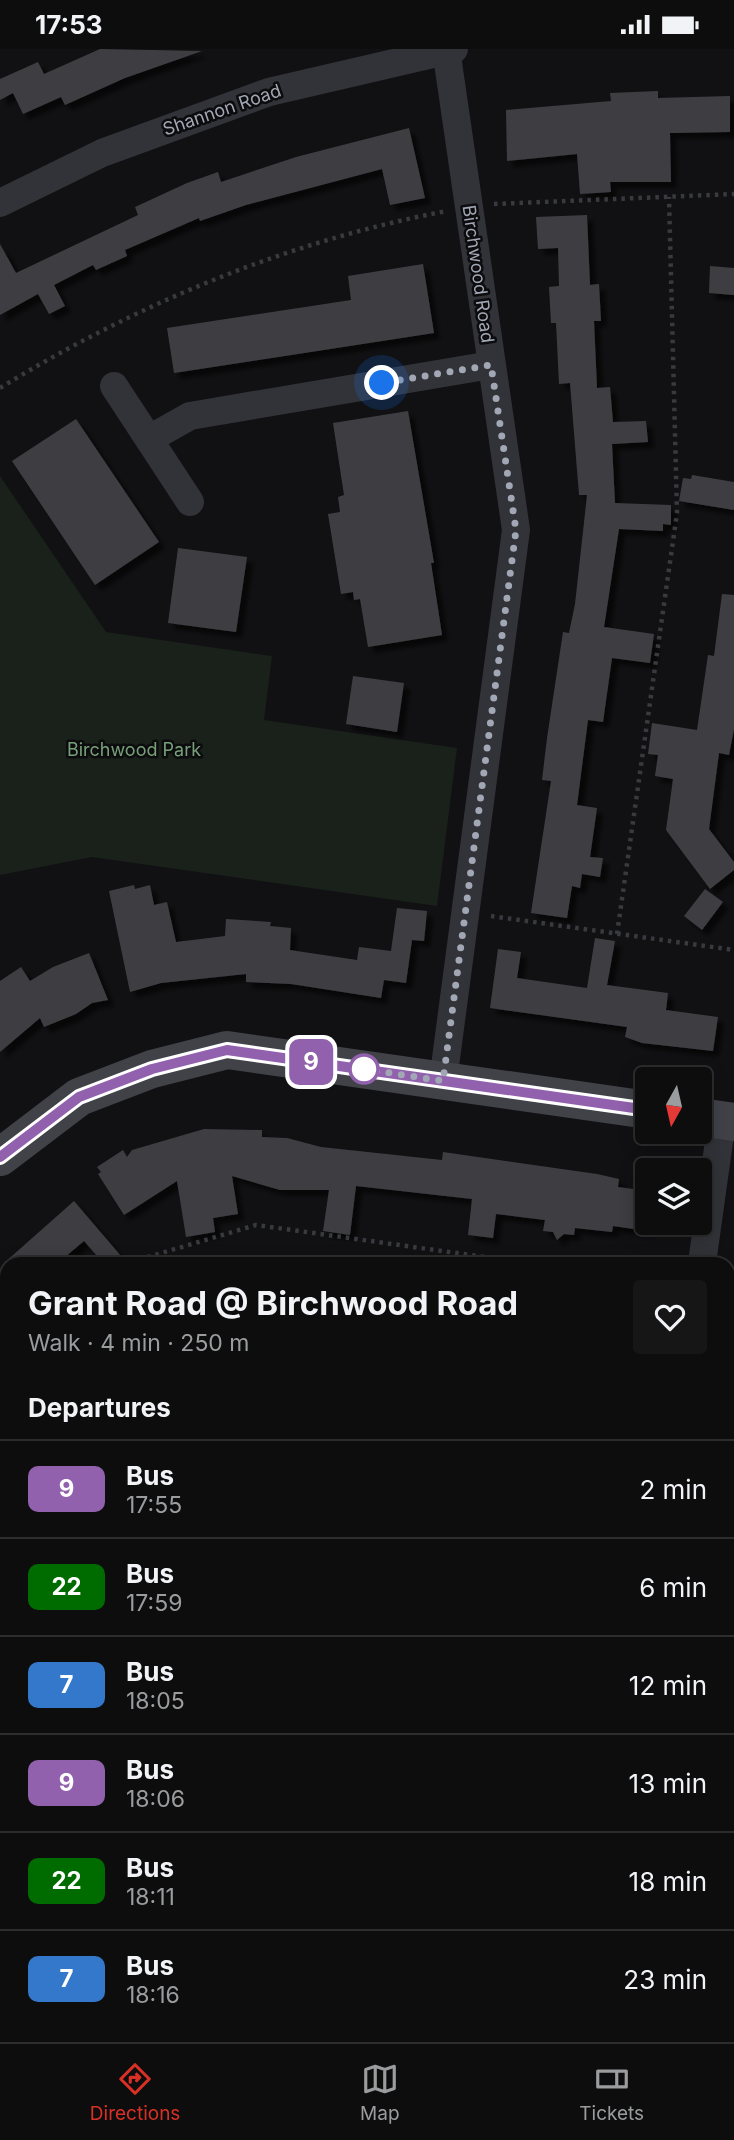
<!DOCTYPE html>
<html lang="en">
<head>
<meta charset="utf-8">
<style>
  body { margin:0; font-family:Inter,sans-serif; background:#161617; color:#f1f3f6; height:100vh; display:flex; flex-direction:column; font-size:26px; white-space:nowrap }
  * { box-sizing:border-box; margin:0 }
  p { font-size:23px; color:#9a9c9e }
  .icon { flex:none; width:38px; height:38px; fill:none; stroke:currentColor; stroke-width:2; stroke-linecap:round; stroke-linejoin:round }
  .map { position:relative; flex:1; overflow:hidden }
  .drawer { position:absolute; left:0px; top:1208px; width:735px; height:786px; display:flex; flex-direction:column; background:#0d0d0e; border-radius:21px 21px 0 0; box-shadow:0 4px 18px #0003,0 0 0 2px #2d2d2e }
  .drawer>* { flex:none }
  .badge { padding:0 14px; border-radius:10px; font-size:24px; line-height:46px }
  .needle { width:46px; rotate:188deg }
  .tools { position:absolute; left:635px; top:1018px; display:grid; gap:14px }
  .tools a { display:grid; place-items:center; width:77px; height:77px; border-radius:7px; background:#0d0d0e; box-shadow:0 4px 18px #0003,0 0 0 2px #2d2d2e; font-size:35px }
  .you { position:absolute; width:35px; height:35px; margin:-18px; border:5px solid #fff; border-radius:50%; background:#1a73e8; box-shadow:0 0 0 10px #1a73e833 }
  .map>.badge { position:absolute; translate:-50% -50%; box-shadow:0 0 0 4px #fff }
  h2 { padding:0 28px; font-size:26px; line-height:63px }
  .round { display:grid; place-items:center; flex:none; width:74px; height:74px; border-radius:7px; background:#161617 }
  .headline { display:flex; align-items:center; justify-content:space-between; height:119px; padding:0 28px }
  h1 { font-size:33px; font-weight:700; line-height:52px }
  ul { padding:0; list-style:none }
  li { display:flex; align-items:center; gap:21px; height:98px; padding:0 28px; border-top:2px solid #2d2d2e }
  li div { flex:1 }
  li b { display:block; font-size:26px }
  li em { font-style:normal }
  li .badge { min-width:77px; font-weight:700; text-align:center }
  .status { display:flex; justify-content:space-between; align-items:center; height:49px; padding:0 35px; background:#0d0d0e; direction:ltr }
  .status svg { height:19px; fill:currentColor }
  .tabs { display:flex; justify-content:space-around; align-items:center; height:98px; border-top:2px solid #2d2d2e; background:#0d0d0e; font-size:19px; color:#9a9c9e }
  .tabs a { display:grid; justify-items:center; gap:4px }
  .tabs .on { color:#d93025 }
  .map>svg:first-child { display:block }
</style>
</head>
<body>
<div class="status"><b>17:53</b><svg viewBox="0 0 49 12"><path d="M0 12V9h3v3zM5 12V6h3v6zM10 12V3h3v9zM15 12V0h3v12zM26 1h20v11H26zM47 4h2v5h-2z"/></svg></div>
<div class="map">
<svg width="734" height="1993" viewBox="0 0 734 1993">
  <defs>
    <filter id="shadow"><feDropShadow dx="6" dy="6" stdDeviation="2" flood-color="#0009"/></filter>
  </defs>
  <rect width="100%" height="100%" fill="#111113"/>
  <!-- green -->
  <polygon fill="#19211a" points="0,427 106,583 272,607 264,671 457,699 437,857 92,808 0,826"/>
  <!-- building -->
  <g fill="#3d3e43" filter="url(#shadow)">
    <polygon points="100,0 202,2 125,29 65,56 61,48 23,65 13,44 0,51 0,30 38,13 44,25"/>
    <polygon points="658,42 658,49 730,47 730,83 670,84 671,133 610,133 611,143 580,145 577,105 507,112 506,61 611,52 610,44"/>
    <polygon points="409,79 425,149 390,156 382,120 246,156 200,172 199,169 125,201 127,207 116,212 96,221 93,216 54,236 65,257 49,265 38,245 0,266 0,195 16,224 138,166 135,158 187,134 218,123 221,133 296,108"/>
    <polygon points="587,166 590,236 599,235 601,272 594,272 597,339 610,338 613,373 646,372 648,393 612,395 615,454 671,456 671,476 663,475 663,482 619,480 604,578 654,585 650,614 612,609 603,673 588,671 577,756 597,759 590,808 603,809 600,828 582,825 580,839 572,837 567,869 531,864 551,732 542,731 547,689 563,583 569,584 575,555 587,446 579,446 570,334 559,335 556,274 551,274 549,238 559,237 558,199 538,200 536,168"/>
    <polygon points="423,215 434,284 174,324 167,279 351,251 348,227"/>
    <polygon points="710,217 734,219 734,246 709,244"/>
    <polygon points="408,362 434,514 431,514 442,586 368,598 360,550 354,551 353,543 341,545 328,465 340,463 338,448 344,446 333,374"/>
    <polygon points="76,370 159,493 95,536 12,412"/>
    <polygon points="692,426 734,433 734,461 679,452 683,429 691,430"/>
    <polygon points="178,499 247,508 236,583 168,574"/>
    <polygon points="722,545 734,546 734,680 729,706 719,704 709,780 734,813 734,821 710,840 666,781 673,730 655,727 658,706 648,705 652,674 697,681 708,606 714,607"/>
    <polygon points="353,627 404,634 397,683 346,675"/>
    <polygon points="134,836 135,840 150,836 154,856 167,853 176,893 225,887 226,870 271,873 270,877 291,879 290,901 357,911 359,898 391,902 397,859 427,862 424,892 412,891 406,934 384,931 381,949 291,935 246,933 246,925 161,934 130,943 109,842"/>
    <polygon points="705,840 723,853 702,881 684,867"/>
    <polygon points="595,889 615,892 607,936 668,944 666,961 718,968 713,1002 642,994 625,988 627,978 490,959 498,900 521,903 517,929 587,939"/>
    <polygon points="89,904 108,951 92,954 76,965 44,978 40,969 0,1003 0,932 21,918 30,932 53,918"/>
    <polygon points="204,1080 262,1081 262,1088 287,1089 321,1098 442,1111 443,1103 597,1125 619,1130 618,1138 648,1142 648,1182 613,1177 612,1183 575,1179 574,1186 564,1185 557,1191 553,1183 543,1182 545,1171 496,1165 493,1189 468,1186 472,1150 356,1137 350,1186 323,1182 329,1141 280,1141 232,1127 238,1165 213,1169 215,1183 186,1188 177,1132 124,1166 98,1125 101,1123 97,1118 123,1101 127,1108 132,1101"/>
    <polygon points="74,1152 127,1214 103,1214 84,1192 58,1214 4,1214"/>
  </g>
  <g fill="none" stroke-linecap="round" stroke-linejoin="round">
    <!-- path -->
    <g stroke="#383a3f" stroke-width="4.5" stroke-dasharray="3.5 5" stroke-linecap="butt">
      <polyline points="494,155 734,145"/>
      <path d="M0,339c137,-84 288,-147 447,-177"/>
      <polyline points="491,867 734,901"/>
      <polyline points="617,885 677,464 669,148"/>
      <polyline points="141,1214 148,1208 256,1176 528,1214"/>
      <polyline points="728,1242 734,1243"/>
      <polyline points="0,1338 7,1332"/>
      <polyline points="728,1554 734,1555"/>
      <polyline points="0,1666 7,1667"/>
      <polyline points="728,1765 734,1766"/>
      <polyline points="0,1988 35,1993"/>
      <polyline points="463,1993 464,1986"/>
    </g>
    <!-- street -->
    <g stroke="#323338" stroke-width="28">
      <polyline points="0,154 102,104 269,43 454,0"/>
      <polyline points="114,337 190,453"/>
      <polyline points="149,390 190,367 491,316"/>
      <polyline points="443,1032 516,481 446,0"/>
      <polyline points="702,1214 722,1071"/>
      <polyline points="728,1402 734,1403"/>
      <polyline points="0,1831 7,1832"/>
      <polyline points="728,1933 734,1934"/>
    </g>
    <!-- secondary -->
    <g stroke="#404248" stroke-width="38">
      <polyline points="700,1068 734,1073"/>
      <polyline points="0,1108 79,1048 152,1020 227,1001 648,1061"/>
    </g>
  </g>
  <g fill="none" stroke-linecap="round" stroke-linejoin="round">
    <defs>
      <polyline id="line" points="0,1108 79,1048 152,1020 227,1001 648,1061"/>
    </defs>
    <!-- line casing -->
    <use href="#line" stroke="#fff" stroke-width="16"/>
    <!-- line -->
    <use href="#line" stroke="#9161ad" stroke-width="10"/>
    <!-- walk -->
    <polyline stroke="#a1a7b4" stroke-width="7" stroke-dasharray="0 12.6" points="364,1020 443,1032 516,481 491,316 382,334"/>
  </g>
  <!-- markers -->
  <circle fill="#fff" stroke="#9161ad" stroke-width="3.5" cx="364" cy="1020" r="14"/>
  <g text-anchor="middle" stroke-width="5" stroke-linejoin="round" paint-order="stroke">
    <!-- street labels -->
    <g font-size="18" fill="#a1a7b4" stroke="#0c0c0e">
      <text transform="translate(222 61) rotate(-19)" y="6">Shannon Road</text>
      <text transform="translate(478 225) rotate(82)" y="6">Birchwood Road</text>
    </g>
    <!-- park labels -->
    <g font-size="18" fill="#77a079" stroke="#0c0c0e">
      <text x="134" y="707">Birchwood Park</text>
    </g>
  </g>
</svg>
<div class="tools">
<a><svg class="needle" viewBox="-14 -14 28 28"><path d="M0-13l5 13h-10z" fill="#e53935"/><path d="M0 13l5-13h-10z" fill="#9a9c9e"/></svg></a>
<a><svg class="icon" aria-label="layers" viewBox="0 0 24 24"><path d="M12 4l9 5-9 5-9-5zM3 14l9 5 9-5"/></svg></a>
</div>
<div class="you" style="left:382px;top:334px"></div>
<b class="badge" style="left:311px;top:1013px;background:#9161ad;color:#fff">9</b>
<section class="drawer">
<div class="headline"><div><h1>Grant Road @ Birchwood Road</h1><p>Walk · 4 min · 250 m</p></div><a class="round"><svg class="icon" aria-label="heart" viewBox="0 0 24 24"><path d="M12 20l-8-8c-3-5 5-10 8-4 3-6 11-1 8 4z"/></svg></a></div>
<h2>Departures</h2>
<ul>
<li><span class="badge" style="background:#9161ad;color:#fff">9</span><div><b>Bus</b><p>17:55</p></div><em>2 min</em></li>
<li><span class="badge" style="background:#006c00;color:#fff">22</span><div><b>Bus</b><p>17:59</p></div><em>6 min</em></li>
<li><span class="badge" style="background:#3478cb;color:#fff">7</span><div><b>Bus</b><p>18:05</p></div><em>12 min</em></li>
<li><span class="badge" style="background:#9161ad;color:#fff">9</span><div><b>Bus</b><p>18:06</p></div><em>13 min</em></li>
<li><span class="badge" style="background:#006c00;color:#fff">22</span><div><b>Bus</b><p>18:11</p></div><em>18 min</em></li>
<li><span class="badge" style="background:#3478cb;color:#fff">7</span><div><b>Bus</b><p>18:16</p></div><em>23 min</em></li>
</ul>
</section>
</div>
<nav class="tabs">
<a class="on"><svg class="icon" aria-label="directions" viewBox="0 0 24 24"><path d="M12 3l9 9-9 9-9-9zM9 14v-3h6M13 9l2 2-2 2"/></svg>Directions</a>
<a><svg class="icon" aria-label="map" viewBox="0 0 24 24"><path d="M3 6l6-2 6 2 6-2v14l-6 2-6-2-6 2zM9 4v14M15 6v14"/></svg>Map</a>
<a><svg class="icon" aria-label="tickets" viewBox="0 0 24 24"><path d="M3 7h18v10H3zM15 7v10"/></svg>Tickets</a>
</nav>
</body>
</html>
